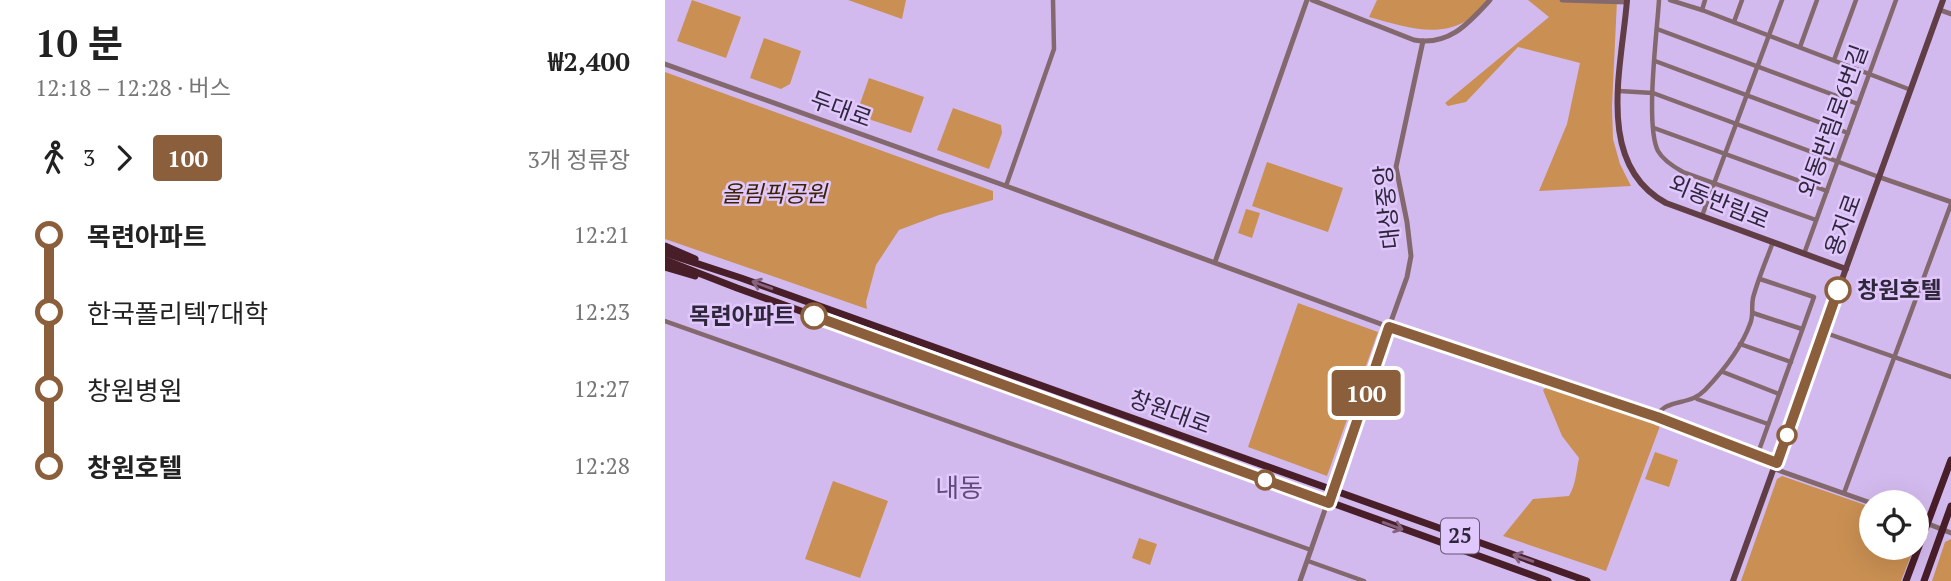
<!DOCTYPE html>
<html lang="ko">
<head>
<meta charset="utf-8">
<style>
  body { margin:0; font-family:"PT Serif","Noto Sans KR",serif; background:#f6f6f6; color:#222; height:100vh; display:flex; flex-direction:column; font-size:26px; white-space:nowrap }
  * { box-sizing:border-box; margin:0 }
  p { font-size:23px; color:#767676 }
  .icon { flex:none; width:38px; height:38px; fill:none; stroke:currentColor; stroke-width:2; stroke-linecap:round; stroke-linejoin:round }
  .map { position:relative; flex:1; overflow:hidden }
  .side { display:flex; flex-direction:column; background:#fff; width:665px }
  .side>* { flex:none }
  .badge { padding:0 14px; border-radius:5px; font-size:24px; line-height:46px }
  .buttons { position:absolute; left:1194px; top:490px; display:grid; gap:14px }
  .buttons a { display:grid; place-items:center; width:70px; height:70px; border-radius:50%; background:#fff; box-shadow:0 7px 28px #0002; font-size:35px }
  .map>.badge { position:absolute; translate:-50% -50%; box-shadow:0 0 0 4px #fff }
  .legs { display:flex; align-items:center; gap:10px; height:77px; padding:0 35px; font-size:23px }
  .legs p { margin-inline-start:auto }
  .headline { display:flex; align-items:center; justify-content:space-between; height:119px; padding:0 35px }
  h1 { font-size:38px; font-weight:700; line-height:52px }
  ul { padding:0 35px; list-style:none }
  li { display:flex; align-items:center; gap:24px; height:77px; font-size:26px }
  li i { display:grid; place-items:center; width:10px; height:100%; margin:0 9px; background:currentColor }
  li i::after { content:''; width:18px; height:18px; margin:-9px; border:5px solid; border-radius:50%; background:#fff }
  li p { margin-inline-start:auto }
  li:first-child i { background:linear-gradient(#0000 50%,currentColor 0) }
  li:last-child i { background:linear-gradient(currentColor 50%,#0000 0) }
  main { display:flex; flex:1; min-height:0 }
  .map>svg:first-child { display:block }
</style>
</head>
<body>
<main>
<section class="side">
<div class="headline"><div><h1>10 분</h1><p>12:18 – 12:28 · 버스</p></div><b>₩2,400</b></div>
<div class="legs"><svg class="icon" aria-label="walk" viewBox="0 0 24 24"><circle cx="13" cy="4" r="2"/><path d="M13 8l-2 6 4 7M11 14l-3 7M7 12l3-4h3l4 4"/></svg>3<svg class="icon" aria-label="forward" viewBox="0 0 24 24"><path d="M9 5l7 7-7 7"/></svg><b class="badge" style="background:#8b5e3c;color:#fff">100</b><p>3개 정류장</p></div>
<ul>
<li><i style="color:#8b5e3c"></i><b>목련아파트</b><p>12:21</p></li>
<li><i style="color:#8b5e3c"></i><span>한국폴리텍7대학</span><p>12:23</p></li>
<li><i style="color:#8b5e3c"></i><span>창원병원</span><p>12:27</p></li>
<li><i style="color:#8b5e3c"></i><b>창원호텔</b><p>12:28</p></li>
</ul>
</section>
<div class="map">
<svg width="1286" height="581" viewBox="0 0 1286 581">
  <rect width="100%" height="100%" fill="#d3baee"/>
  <!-- green -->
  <g fill="#ca9053">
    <polygon points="27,0 76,17 61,58 12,41"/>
    <polygon points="183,0 241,0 237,19"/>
    <path d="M712,0h115c-8,7 -17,15 -26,21 -30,18 -67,4 -97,-4z"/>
    <polygon points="863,0 952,0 947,107 948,139 955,164 966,186 874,191 902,124 915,63 853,47 801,102 783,106 780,103 884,17"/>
    <polygon points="99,38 136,51 125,84 116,89 85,78"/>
    <polygon points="0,72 328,191 328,200 274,215 234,230 211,265 201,302 202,309 0,239"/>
    <polygon points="204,78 259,97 246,133 191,115"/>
    <polygon points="288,108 336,125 337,133 324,169 272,150"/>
    <polygon points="602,162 678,188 663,232 587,206"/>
    <polygon points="581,209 595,213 587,238 573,233"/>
    <polygon points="633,303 713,332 662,476 583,447"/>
    <path d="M886,383l103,35 6,8 -54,145 -103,-35 30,-37 36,-3c7,-12 7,-24 10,-38l-17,-22 -19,-46z"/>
    <polygon points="990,452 1013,460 1004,487 980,479"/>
    <polygon points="1117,476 1206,507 1206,548 1249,548 1236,581 1076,581 1112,479"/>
    <polygon points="168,481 223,501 195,578 140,559"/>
    <polygon points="474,538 492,544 485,565 467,558"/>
    <polygon points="1286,539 1286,581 1267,581 1280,542"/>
  </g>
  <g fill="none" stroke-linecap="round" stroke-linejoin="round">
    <!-- minor -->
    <g stroke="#83696e" stroke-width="4.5">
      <path d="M994,0c-2,33 -14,125 -1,151 5,9 16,16 25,21l133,48"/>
      <polyline points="1005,0 1037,10 1246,90"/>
      <polyline points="1037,10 1040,0"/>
      <polyline points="1069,22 1077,0"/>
      <polyline points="992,29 1193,104"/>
      <polyline points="1135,47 1152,0"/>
      <polyline points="1169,60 1191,0"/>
      <polyline points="990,61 1183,133"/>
      <polyline points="954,91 988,93 1214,177"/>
      <polyline points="989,128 1162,191"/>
      <polyline points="341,186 389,49 388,0"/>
      <polyline points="1037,216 1117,0"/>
      <path d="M1108,242c-7,19 -15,37 -20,56 -2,9 1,17 -3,26 -9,25 -27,47 -45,66 -16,17 -38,7 -49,27l121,46"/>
      <polyline points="1139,254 1231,0"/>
      <polyline points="1088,313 1137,329"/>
      <polyline points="0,321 646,550"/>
      <polyline points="724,327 991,417"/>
      <polyline points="1158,332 1286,377"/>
      <polyline points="1075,344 1126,362"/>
      <polyline points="1058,372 1114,394"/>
      <polyline points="1032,399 1103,424"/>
      <polyline points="1092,456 1149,297 1095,279"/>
      <polyline points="1179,493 1286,204"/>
      <polyline points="643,561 699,581"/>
    </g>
    <!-- tertiary -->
    <g stroke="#83696e" stroke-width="5">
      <path d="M647,0l102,40c35,6 54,-16 76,-40"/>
      <polyline points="897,0 962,2"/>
      <polyline points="1275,10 1286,14"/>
      <polyline points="0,64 341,186 724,327 635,581"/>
      <polyline points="1214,177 1286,202"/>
      <polyline points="550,262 642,0"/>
      <polyline points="724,327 742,277 746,256 742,222 731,167 758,41"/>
      <polyline points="1110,469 1206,503"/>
      <polyline points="1251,519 1286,533"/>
    </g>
    <!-- secondary -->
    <g stroke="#613d45" stroke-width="6">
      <path d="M962,0c-5,66 -33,164 39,203l180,66"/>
      <polyline points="1068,581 1278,0"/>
    </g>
    <!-- primary -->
    <g stroke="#481e29" stroke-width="7">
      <polyline points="0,246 30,259"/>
      <polyline points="0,253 76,278 922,581"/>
      <polyline points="0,260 72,288 883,581"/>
      <polyline points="0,267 30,276"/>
      <polyline points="1241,581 1286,460"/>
      <polyline points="1259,581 1286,506"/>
    </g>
  </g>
  <!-- one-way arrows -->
  <defs><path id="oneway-shaft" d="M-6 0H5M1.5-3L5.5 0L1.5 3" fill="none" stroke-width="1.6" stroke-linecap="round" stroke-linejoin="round" transform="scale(1.75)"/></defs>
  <g stroke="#85627d">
    <use href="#oneway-shaft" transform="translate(97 285) rotate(-160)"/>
    <use href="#oneway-shaft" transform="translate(728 526) rotate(20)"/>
    <use href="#oneway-shaft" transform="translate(858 558) rotate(-161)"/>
  </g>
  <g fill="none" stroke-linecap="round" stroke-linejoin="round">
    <defs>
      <polyline id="line-1" points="149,316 664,503 724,327 992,417 1112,463 1173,290"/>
    </defs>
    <!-- line-1 casing -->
    <use href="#line-1" stroke="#fff" stroke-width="16"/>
    <!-- line-1 -->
    <use href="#line-1" stroke="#8b5e3c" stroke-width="10"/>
  </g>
  <!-- markers -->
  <g fill="#fff" stroke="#8b5e3c" stroke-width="3.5">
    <circle cx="1173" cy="290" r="12"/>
    <circle cx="149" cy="316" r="12"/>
    <circle cx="1122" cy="435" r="9"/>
    <circle cx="600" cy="480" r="9"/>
  </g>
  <g text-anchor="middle" stroke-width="5" stroke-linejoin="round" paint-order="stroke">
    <!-- shield labels -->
    <rect fill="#e0c7fc" stroke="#655675" stroke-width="2" x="776" y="518.5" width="38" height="35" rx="5"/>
    <g font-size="21" font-weight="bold" fill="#30263b">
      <text x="795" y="543">25</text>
    </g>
    <!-- street labels -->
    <g font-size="23" fill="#30263b" stroke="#e0c7fc">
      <text transform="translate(176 109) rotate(20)" y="8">두대로</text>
      <text transform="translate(1168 121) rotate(-70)" y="8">외동반림로6번길</text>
      <text transform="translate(1054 202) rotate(22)" y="8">외동반림로</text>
      <text transform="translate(722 207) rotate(-96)" y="8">대상중앙</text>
      <text transform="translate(1178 225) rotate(-70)" y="8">용지로</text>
      <text transform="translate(505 412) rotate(20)" y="8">창원대로</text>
    </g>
    <!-- park labels -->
    <g font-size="23" font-style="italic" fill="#3c2203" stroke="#e0c7fc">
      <text x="109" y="202">올림픽공원</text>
    </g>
    <!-- stop labels -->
    <g font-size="23" font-weight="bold" fill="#30263b" stroke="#e0c7fc" text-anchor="start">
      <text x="1192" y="298">창원호텔</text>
      <text x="130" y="324" text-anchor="end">목련아파트</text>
    </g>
    <!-- quarter labels -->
    <g font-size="26" fill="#624b79" stroke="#e0c7fc">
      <text x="294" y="497">내동</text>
    </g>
  </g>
</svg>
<div class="buttons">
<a><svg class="icon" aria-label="locate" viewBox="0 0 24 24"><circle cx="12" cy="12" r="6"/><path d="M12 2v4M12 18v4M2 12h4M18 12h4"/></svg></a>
</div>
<b class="badge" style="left:701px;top:393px;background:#8b5e3c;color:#fff">100</b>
</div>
</main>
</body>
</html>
